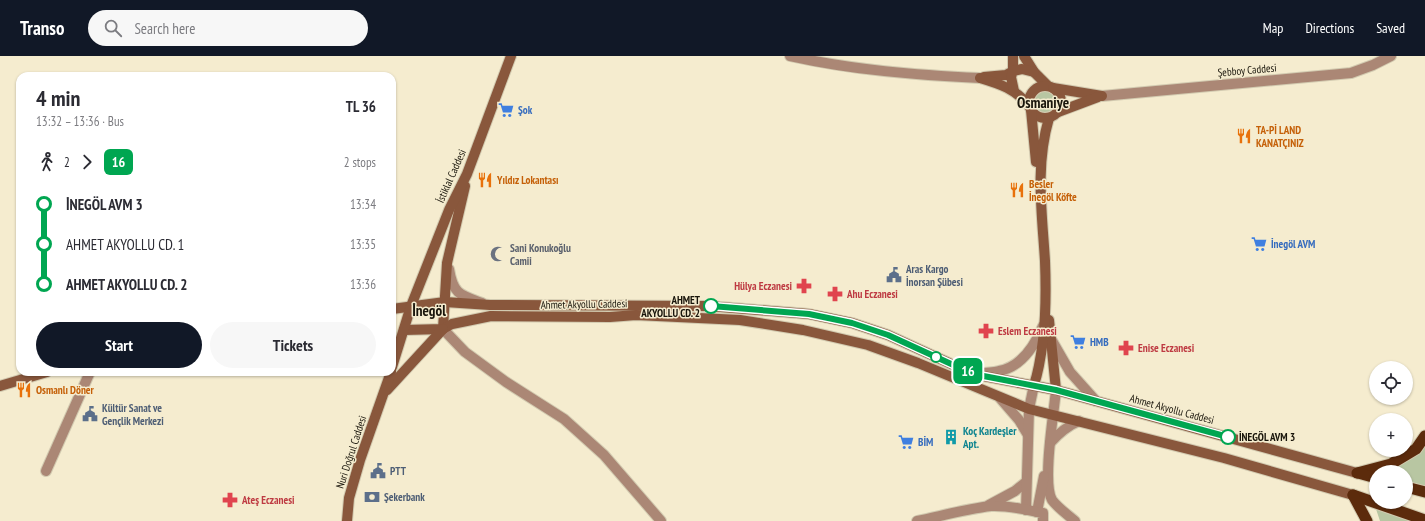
<!DOCTYPE html>
<html lang="en">
<head>
<meta charset="utf-8">
<style>
  body { margin:0; font-family:"PT Sans Narrow",sans-serif; background:#f7f7f7; color:#2b2b33; height:100vh; display:flex; flex-direction:column; font-size:15px; white-space:nowrap }
  * { box-sizing:border-box; margin:0 }
  p { font-size:13px; color:#7c7c81 }
  .icon { flex:none; width:22px; height:22px; fill:none; stroke:currentColor; stroke-width:2; stroke-linecap:round; stroke-linejoin:round }
  .map { position:relative; flex:1; overflow:hidden }
  .panel { position:absolute; left:16px; top:16px; width:380px; height:304px; display:flex; flex-direction:column; background:#fff; border-radius:12px; box-shadow:0 1px 3px #0004 }
  .panel>* { flex:none }
  .badge { padding:0 8px; border-radius:6px; font-size:14px; line-height:26px }
  .controls { position:absolute; left:1369px; top:305px; display:grid; gap:8px }
  .controls a { display:grid; place-items:center; width:44px; height:44px; border-radius:50%; background:#fff; box-shadow:0 1px 3px #0004; font-size:20px }
  .map>.badge { position:absolute; translate:-50% -50%; box-shadow:0 0 0 2px #fff }
  .legs { display:flex; align-items:center; gap:6px; height:44px; padding:0 20px; font-size:13px }
  .legs p { margin-inline-start:auto }
  .overview { display:flex; align-items:center; justify-content:space-between; height:68px; padding:0 20px }
  h1 { font-size:22px; font-weight:700; line-height:30px }
  .primary-button { display:flex; gap:8px; margin-top:auto; padding:8px 20px }
  .primary-button a { flex:1; height:46px; border-radius:24px; background:#111827; color:#fff; font-size:16px; font-weight:700; line-height:46px; text-align:center }
  .primary-button a+a { background:#f7f7f7; color:#2b2b33 }
  ul { padding:0 20px; list-style:none }
  li { display:flex; align-items:center; gap:14px; height:40px; font-size:15px }
  li i { display:grid; place-items:center; width:6px; height:100%; margin:0 5px; background:currentColor }
  li i::after { content:''; width:10px; height:10px; margin:-5px; border:3px solid; border-radius:50%; background:#fff }
  li p { margin-inline-start:auto }
  li:first-child i { background:linear-gradient(#0000 50%,currentColor 0) }
  li:last-child i { background:linear-gradient(currentColor 50%,#0000 0) }
  header { display:flex; align-items:center; gap:24px; box-sizing:border-box; height:56px; padding:0 20px; background:#111827; color:#fff }
  header strong { font-size:19px }
  nav { display:flex; gap:22px; margin-inline-start:auto; font-size:14px }
  .search { width:280px; height:36px; background:#f7f7f7; display:flex; align-items:center; gap:10px; box-sizing:border-box; padding:0 14px; border-radius:22px; color:#7c7c81; font-size:15px }
  .map>svg:first-child { display:block }
</style>
</head>
<body>
<header>
<strong>Transo</strong>
<div class="search"><svg class="icon" aria-label="search" viewBox="0 0 24 24"><circle cx="10" cy="10" r="6"/><path d="M15 15l6 6"/></svg>Search here</div>
<nav><a>Map</a><a>Directions</a><a>Saved</a></nav>
</header>
<div class="map">
<svg width="1425" height="465" viewBox="0 0 1425 465">
  <rect width="100%" height="100%" fill="#f5eccf"/>
  <!-- green -->
  <g fill="#b8c6a2">
    <circle cx="1045" cy="46" r="11"/>
    <polygon points="1425,380 1425,436 1406,431 1406,416 1357,417 1391,408"/>
    <polygon points="1376,453 1422,465 1380,465"/>
  </g>
  <g fill="none" stroke-linecap="round" stroke-linejoin="round">
    <defs>
      <g id="tertiary">
        <path d="M790,0c63,14 126,19 190,22"/>
        <polyline points="1102,40 1351,17 1373,9 1391,0"/>
        <path d="M449,213c4,25 11,26 33,34"/>
        <polyline points="443,273 465,296 506,326 564,363 604,399 661,465"/>
        <polyline points="1051,283 1070,316 1096,345"/>
        <path d="M977,317c7,0 15,0 22,-2 22,-4 36,-26 44,-45"/>
        <path d="M1056,334c-2,22 -14,93 -4,110 6,8 16,15 23,21"/>
        <polyline points="1000,342 1019,364 1028,379"/>
        <path d="M1050,387c9,-10 17,-17 29,-22"/>
        <polyline points="46,415 90,316"/>
        <polyline points="989,449 1015,435 1026,426"/>
        <polyline points="1026,454 1029,353 1034,329"/>
        <polyline points="1037,456 1044,420"/>
        <path d="M917,465c24,-5 49,-12 74,-15 17,-1 36,4 52,7v8"/>
      </g>
      <g id="secondary">
        <polyline points="1024,0 1034,16 1048,30"/>
        <polyline points="984,21 1006,19 1013,15 1013,0"/>
        <path d="M980,22c20,6 36,11 49,28"/>
        <circle cx="1045" cy="46" r="16"/>
        <polyline points="1053,32 1102,40"/>
        <polyline points="1014,35 1011,21 1013,15 1022,13 1034,16"/>
        <polyline points="1031,54 1036,106"/>
        <polyline points="1058,56 1098,41"/>
        <polyline points="392,253 445,246 490,249 708,250 809,258 852,267 888,279 973,318 1056,334 1357,417"/>
        <polyline points="1049,264 1056,334"/>
        <polyline points="443,273 447,207 465,130"/>
        <polyline points="404,274 443,273 452,268 491,260 610,261 636,259 740,264 803,274 868,289 918,307 1029,353 1224,402 1353,439"/>
        <polyline points="392,311 411,250 449,154 467,118 511,0"/>
        <path d="M1034,329c5,-15 7,-29 9,-45 3,-26 3,-53 2,-79 -3,-49 -10,-95 4,-143"/>
        <polyline points="0,330 47,316"/>
        <polyline points="387,334 443,273"/>
        <polyline points="347,465 349,442 360,404 391,316"/>
      </g>
      <g id="trunk">
        <polyline points="1357,417 1391,408 1416,393 1425,380"/>
        <polyline points="1358,417 1376,422"/>
        <polyline points="1406,431 1425,436"/>
        <polyline points="1353,439 1425,464"/>
        <polyline points="1353,439 1367,465"/>
      </g>
    </defs>
    <!-- tertiary casing -->
    <use href="#tertiary" stroke="#d2cab0" stroke-width="12"/>
    <!-- secondary casing -->
    <use href="#secondary" stroke="#d2cab0" stroke-width="12"/>
    <!-- trunk casing -->
    <use href="#trunk" stroke="#d2cab0" stroke-width="13"/>
    <!-- tertiary -->
    <use href="#tertiary" stroke="#ab8775" stroke-width="10"/>
    <!-- secondary -->
    <use href="#secondary" stroke="#89573c" stroke-width="10"/>
    <!-- trunk -->
    <use href="#trunk" stroke="#5c2b0c" stroke-width="11"/>
  </g>
  <g fill="none" stroke-linecap="round" stroke-linejoin="round">
    <defs>
      <polyline id="line-1" points="711,250 809,258 852,267 888,279 973,318 1056,334 1228,381"/>
    </defs>
    <!-- line-1 casing -->
    <use href="#line-1" stroke="#fff" stroke-width="9"/>
    <!-- line-1 -->
    <use href="#line-1" stroke="#00a651" stroke-width="6"/>
  </g>
  <!-- icons -->
  <defs>
    <symbol id="supermarket-bare" viewBox="-9 -9 18 18"><path d="M-6-5.5h2.5l.6 2H6L4.5 2H-2.5L-4.4-4H-6ZM-1.5 3.2a1.3 1.3 0 1 0 .1 0ZM3 3.2a1.3 1.3 0 1 0 .1 0Z" fill="#3f7fe0" stroke="#f5eccf" stroke-width="2.5" paint-order="stroke"/></symbol>
    <symbol id="restaurant-bare" viewBox="-9 -9 18 18"><path d="M-5-6h1v4h1v-4h1v4h1v-4h1v5L-1.5 .5V6h-2V.5L-5-1ZM5-6V6H3V1.5H1.5Q1.5-4 5-6Z" fill="#e8710a" stroke="#f5eccf" stroke-width="2.5" paint-order="stroke"/></symbol>
    <symbol id="mosque-bare" viewBox="-9 -9 18 18"><path d="M3.5-4.9A6 6 0 1 0 3.5 4.9A5 5 0 1 1 3.5-4.9Z" fill="#6b7280" stroke="#f5eccf" stroke-width="2.5" paint-order="stroke"/></symbol>
    <symbol id="civic-bare" viewBox="-9 -9 18 18"><path d="M-.6-6.5H3V-4.5H.6V-3L4-1V1h2V6H-6V1h2V-1L-.6-3ZM-1.2 2.5V6h2.4V2.5Z" fill="#5c6f8a" stroke="#f5eccf" stroke-width="2.5" paint-order="stroke"/></symbol>
    <symbol id="pharmacy-bare" viewBox="-9 -9 18 18"><path d="M-2-6h4v4h4v4h-4v4h-4v-4h-4v-4h4Z" fill="#e0444e" stroke="#f5eccf" stroke-width="2.5" paint-order="stroke"/></symbol>
    <symbol id="building-bare" viewBox="-9 -9 18 18"><path d="M-4-6H4V6H1V3H-1V6H-4ZM-2.5-4.3h1.7v1.8h-1.7ZM.8-4.3h1.7v1.8H.8ZM-2.5-1h1.7V.8h-1.7ZM.8-1h1.7V.8H.8Z" fill="#0f9aa8" stroke="#f5eccf" stroke-width="2.5" paint-order="stroke"/></symbol>
    <symbol id="bank-bare" viewBox="-9 -9 18 18"><path d="M-6-4H6V4H-6ZM0-2.3a2.3 2.3 0 1 0 0 4.6a2.3 2.3 0 1 0 0-4.6Z" fill="#5c6f8a" stroke="#f5eccf" stroke-width="2.5" paint-order="stroke"/></symbol>
  </defs>
  <g fill-rule="evenodd">
    <use href="#supermarket-bare" x="495" y="43" width="22" height="22"/>
    <use href="#restaurant-bare" x="1233" y="69" width="22" height="22"/>
    <use href="#restaurant-bare" x="474" y="113" width="22" height="22"/>
    <use href="#restaurant-bare" x="1006" y="123" width="22" height="22"/>
    <use href="#supermarket-bare" x="1248" y="177" width="22" height="22"/>
    <use href="#mosque-bare" x="487" y="187" width="22" height="22"/>
    <use href="#civic-bare" x="883" y="208" width="22" height="22"/>
    <use href="#pharmacy-bare" x="793" y="219" width="22" height="22"/>
    <use href="#pharmacy-bare" x="824" y="227" width="22" height="22"/>
    <use href="#pharmacy-bare" x="975" y="264" width="22" height="22"/>
    <use href="#supermarket-bare" x="1067" y="275" width="22" height="22"/>
    <use href="#pharmacy-bare" x="1115" y="281" width="22" height="22"/>
    <use href="#restaurant-bare" x="13" y="323" width="22" height="22"/>
    <use href="#civic-bare" x="79" y="347" width="22" height="22"/>
    <use href="#building-bare" x="940" y="370" width="22" height="22"/>
    <use href="#supermarket-bare" x="895" y="375" width="22" height="22"/>
    <use href="#civic-bare" x="367" y="404" width="22" height="22"/>
    <use href="#bank-bare" x="361" y="430" width="22" height="22"/>
    <use href="#pharmacy-bare" x="219" y="433" width="22" height="22"/>
  </g>
  <!-- markers -->
  <g fill="#fff" stroke="#00a651" stroke-width="2">
    <circle cx="711" cy="250" r="7"/>
    <circle cx="936" cy="301" r="5"/>
    <circle cx="1228" cy="381" r="7"/>
  </g>
  <g text-anchor="middle" stroke-width="3" stroke-linejoin="round" paint-order="stroke">
    <!-- street labels -->
    <g font-size="11" fill="#19150b" stroke="#f5eccf">
      <text transform="translate(1247 14) rotate(-5)" y="4">Şebboy Caddesi</text>
      <text transform="translate(451 120) rotate(-66)" y="4">İstiklal Caddesi</text>
      <text transform="translate(584 248) rotate(-1)" y="4">Ahmet Akyollu Caddesi</text>
      <text transform="translate(1172 353) rotate(15)" y="4">Ahmet Akyollu Caddesi</text>
      <text transform="translate(351 396) rotate(-72)" y="4">Nuri Doğrul Caddesi</text>
    </g>
    <!-- shop labels -->
    <g font-size="11" font-weight="bold" fill="#366cbe" stroke="#f5eccf" text-anchor="start">
      <text x="518" y="58">Şok</text>
      <text x="1271" y="192">İnegöl AVM</text>
      <text x="1090" y="290">HMB</text>
      <text x="918" y="390">BİM</text>
    </g>
    <!-- food labels -->
    <g font-size="11" font-weight="bold" fill="#c56008" stroke="#f5eccf" text-anchor="start">
      <text x="1256" y="78">TA-Pİ LAND<tspan x="1256" dy="13">KANATÇINIZ</tspan></text>
      <text x="497" y="128">Yıldız Lokantası</text>
      <text x="1029" y="132">Besler<tspan x="1029" dy="13">İnegöl Köfte</tspan></text>
      <text x="36" y="338">Osmanlı Döner</text>
    </g>
    <!-- worship labels -->
    <g font-size="11" font-weight="bold" fill="#5b616d" stroke="#f5eccf" text-anchor="start">
      <text x="510" y="196">Sani Konukoğlu<tspan x="510" dy="13">Camii</tspan></text>
    </g>
    <!-- service labels -->
    <g font-size="11" font-weight="bold" fill="#4e5e75" stroke="#f5eccf" text-anchor="start">
      <text x="906" y="217">Aras Kargo<tspan x="906" dy="13">İnorsan Şübesi</tspan></text>
      <text x="102" y="356">Kültür Sanat ve<tspan x="102" dy="13">Gençlik Merkezi</tspan></text>
      <text x="390" y="419">PTT</text>
      <text x="384" y="445">Şekerbank</text>
    </g>
    <!-- health labels -->
    <g font-size="11" font-weight="bold" fill="#be3a42" stroke="#f5eccf" text-anchor="start">
      <text x="792" y="234" text-anchor="end">Hülya Eczanesi</text>
      <text x="847" y="242">Ahu Eczanesi</text>
      <text x="998" y="279">Eslem Eczanesi</text>
      <text x="1138" y="296">Enise Eczanesi</text>
      <text x="242" y="448">Ateş Eczanesi</text>
    </g>
    <!-- stop labels -->
    <g font-size="11" font-weight="bold" fill="#19150b" stroke="#f5eccf" text-anchor="end">
      <text x="700" y="248">AHMET<tspan x="700" dy="13">AKYOLLU CD. 2</tspan></text>
      <text x="1239" y="385" text-anchor="start">İNEGÖL AVM 3</text>
    </g>
    <!-- culture labels -->
    <g font-size="11" font-weight="bold" fill="#0d838f" stroke="#f5eccf" text-anchor="start">
      <text x="963" y="379">Koç Kardeşler<tspan x="963" dy="13">Apt.</tspan></text>
    </g>
    <!-- district labels -->
    <g font-size="15" font-weight="bold" fill="#19150b" stroke="#f5eccf">
      <text x="1043" y="52">Osmaniye</text>
      <text x="429" y="260">İnegöl</text>
    </g>
  </g>
</svg>
<div class="controls">
<a><svg class="icon" aria-label="locate" viewBox="0 0 24 24"><circle cx="12" cy="12" r="6"/><path d="M12 2v4M12 18v4M2 12h4M18 12h4"/></svg></a>
<a>+</a>
<a>−</a>
</div>
<b class="badge" style="left:968px;top:315px;background:#00a651;color:#fff">16</b>
<section class="panel">
<div class="overview"><div><h1>4 min</h1><p>13:32 – 13:36 · Bus</p></div><b>TL 36</b></div>
<div class="legs"><svg class="icon" aria-label="walk" viewBox="0 0 24 24"><circle cx="13" cy="4" r="2"/><path d="M13 8l-2 6 4 7M11 14l-3 7M7 12l3-4h3l4 4"/></svg>2<svg class="icon" aria-label="forward" viewBox="0 0 24 24"><path d="M9 5l7 7-7 7"/></svg><b class="badge" style="background:#00a651;color:#fff">16</b><p>2 stops</p></div>
<ul>
<li><i style="color:#00a651"></i><b>İNEGÖL AVM 3</b><p>13:34</p></li>
<li><i style="color:#00a651"></i><span>AHMET AKYOLLU CD. 1</span><p>13:35</p></li>
<li><i style="color:#00a651"></i><b>AHMET AKYOLLU CD. 2</b><p>13:36</p></li>
</ul>
<div class="primary-button"><a>Start</a><a>Tickets</a></div>
</section>
</div>
</body>
</html>
